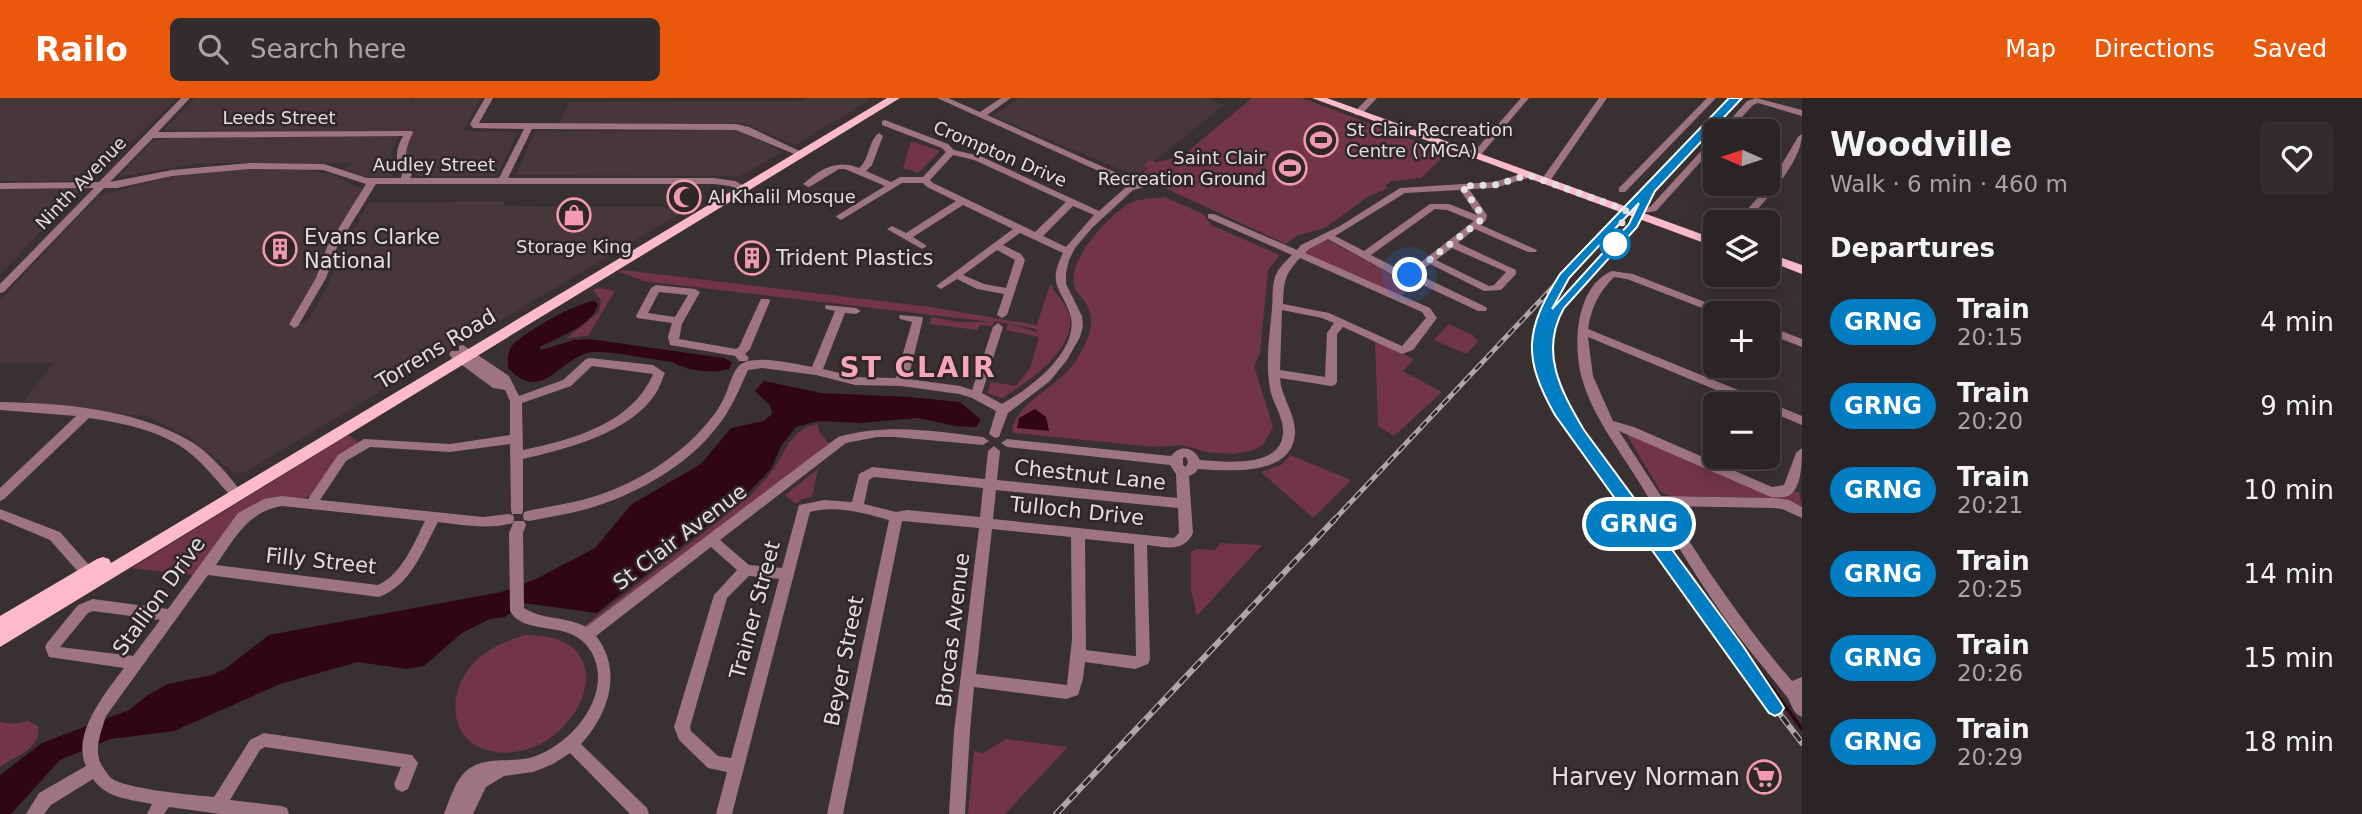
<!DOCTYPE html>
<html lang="en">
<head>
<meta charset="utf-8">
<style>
  body { margin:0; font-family:"DejaVu Sans",sans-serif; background:#332c2e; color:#f1f3f6; height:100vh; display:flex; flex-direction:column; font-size:26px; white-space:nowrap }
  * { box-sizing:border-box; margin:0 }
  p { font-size:23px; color:#a6a4a7 }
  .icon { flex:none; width:38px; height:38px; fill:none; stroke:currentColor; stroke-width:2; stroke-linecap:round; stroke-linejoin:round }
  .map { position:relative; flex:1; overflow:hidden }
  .drawer { display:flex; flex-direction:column; background:#2b2426; width:560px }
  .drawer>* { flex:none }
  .badge { padding:0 14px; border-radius:23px; font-size:24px; line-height:46px }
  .needle { width:46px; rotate:273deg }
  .controls { position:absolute; left:1703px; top:21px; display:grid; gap:14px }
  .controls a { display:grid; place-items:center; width:77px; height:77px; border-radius:10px; background:#2b2426; box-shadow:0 4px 18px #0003,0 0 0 2px #474143; font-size:35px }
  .you { position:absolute; width:35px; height:35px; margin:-18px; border:5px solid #fff; border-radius:50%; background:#1a73e8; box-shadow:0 0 0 10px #1a73e833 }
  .map>.badge { position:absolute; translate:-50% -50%; box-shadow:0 0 0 4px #fff }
  h2 { padding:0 28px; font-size:26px; line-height:63px }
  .round { display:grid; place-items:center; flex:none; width:74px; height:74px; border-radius:10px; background:#332c2e }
  .headline { display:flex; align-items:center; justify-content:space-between; height:119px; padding:0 28px }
  h1 { font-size:33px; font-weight:800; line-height:52px }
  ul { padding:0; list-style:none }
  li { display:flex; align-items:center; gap:21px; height:84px; padding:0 28px }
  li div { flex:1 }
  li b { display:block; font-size:26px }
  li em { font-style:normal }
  li .badge { min-width:77px; font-weight:700; text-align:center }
  header { display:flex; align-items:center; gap:42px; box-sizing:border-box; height:98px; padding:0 35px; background:#ea580c; color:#fff }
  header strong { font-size:33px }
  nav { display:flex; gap:38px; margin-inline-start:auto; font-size:24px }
  .search { width:490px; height:63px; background:#332c2e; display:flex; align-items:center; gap:18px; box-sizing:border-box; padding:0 24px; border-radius:10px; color:#a6a4a7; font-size:26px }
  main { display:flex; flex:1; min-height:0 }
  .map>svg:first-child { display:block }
</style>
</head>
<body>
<header>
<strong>Railo</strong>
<div class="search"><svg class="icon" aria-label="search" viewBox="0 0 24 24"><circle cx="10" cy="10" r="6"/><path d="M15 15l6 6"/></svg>Search here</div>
<nav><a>Map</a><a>Directions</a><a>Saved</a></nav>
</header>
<main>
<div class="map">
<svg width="1802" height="716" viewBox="0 0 1802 716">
  <rect width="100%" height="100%" fill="#393032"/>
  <!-- built -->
  <g fill="#47373b">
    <polygon points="0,0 177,0 90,83 0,83"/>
    <polygon points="195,0 412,0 405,13 414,0 481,0 464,30 466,33 518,34 497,78 419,78 408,71 404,48 413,34 164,32"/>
    <polygon points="807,0 870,0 870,2 795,47 742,25 560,25 569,4 801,3"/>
    <polygon points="1019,0 1206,0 1224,7 1136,78 993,18"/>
    <polygon points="738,32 781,53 781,55 739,78 516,77 535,34"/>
    <polygon points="184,38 399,38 391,54 395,73 391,79 366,79 346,71 349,65 199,65 118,79 153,43"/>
    <polygon points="250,71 304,72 331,76 364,92 318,178 288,226 303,226 309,221 328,188 340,156 369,105 504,103 503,108 691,109 243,375 235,375 186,337 145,318 23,304 53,265 0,265 0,202 98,98 170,79"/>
    <polygon points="0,91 82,91 0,176"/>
  </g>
  <!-- green -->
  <g fill="#723548">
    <polygon points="1252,0 1302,0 1447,55 1421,80 1392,83 1385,88 1388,90 1366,100 1325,130 1298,137 1286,146 1139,78 1148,70 1143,68 1150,62 1156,64 1181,59"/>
    <polygon points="911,43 940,53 918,75 903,70"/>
    <path d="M1165,99l38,17 8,11 69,30 -12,15 -8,83 -6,13 19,61 -10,18 -12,6 -17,3 -27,-2 -26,-7 -27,2 -139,-14 -3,-3c6,-31 51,-44 66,-73 9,-15 18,-33 10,-50 -3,-8 -13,-14 -14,-22 -6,-26 34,-68 54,-81 9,-6 26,-5 37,-7z"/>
    <polygon points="1326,141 1398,180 1415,184 1402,198 1303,156 1309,148"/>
    <path d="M623,172l308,37 105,18v3l14,-44c5,9 18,22 20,33 4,35 -44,66 -68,81l-15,-5 4,-11 25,4 14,-18 9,-31 -33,-7 2,-6 29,8 -1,-3 -42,-8 -1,5 -13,-1 -2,5 -48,-6 2,-7 26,5h34l-348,-41 -25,-9z"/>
    <polygon points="599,190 615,193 588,238 567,240 599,214 601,202 593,192"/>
    <polygon points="1449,226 1473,237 1478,244 1466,256 1434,242"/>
    <polygon points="1375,243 1414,261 1403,273 1442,294 1394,338 1378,328"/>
    <path d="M817,326l3,9 12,14 -246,188 -7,-5 170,-133c8,-8 16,-17 23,-26 15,-19 18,-42 45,-47z"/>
    <polygon points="1628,335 1755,392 1799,394 1802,408 1771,400 1669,398 1661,394 1628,339"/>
    <path d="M348,337l11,7c-21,13 -29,37 -47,52 -12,10 -34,4 -48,7 -26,5 -54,53 -70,74l-62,-7z"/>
    <polygon points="1290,357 1351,382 1313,420 1261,374 1281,367"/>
    <polygon points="818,371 812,399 802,401 796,406 785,397"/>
    <polygon points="1221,445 1262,447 1197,518 1191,492 1191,454 1196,451 1215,452"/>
    <path d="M526,537c110,-1 50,128 -30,117 -46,-6 -51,-55 -25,-86 14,-17 34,-25 55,-31z"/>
    <path d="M28,623l10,5c4,23 -23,30 -38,41v-45l13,2z"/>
    <polygon points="1006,641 1068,649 1005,716 968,716 974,653 983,655"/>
  </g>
  <!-- water -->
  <g fill="#300516">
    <path d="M594,203l4,3c-5,22 -40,33 -58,43l1,3 33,-10 15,-1 135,19 8,4 -3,7c-17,5 -42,2 -56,-7 -26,-3 -53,-10 -78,-10 -33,0 -51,55 -87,16 0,-8 -1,-15 4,-22 10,-13 66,-44 82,-45z"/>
    <polygon points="764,283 821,295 910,299 960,304 981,322 976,329 955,328 918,320 860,325 818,323 796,329 781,348 771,371 745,398 597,515 523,505 505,519 490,521 462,535 424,568 406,571 358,564 280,586 174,633 111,641 60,662 11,716 0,716 0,677 42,645 129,612 148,597 168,586 212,577 225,571 269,537 501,494 536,481 595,450 632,406 701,366 731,330 764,323 772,316 770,307 755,293"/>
    <polygon points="1035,311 1046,319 1049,333 1017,330 1019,320"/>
  </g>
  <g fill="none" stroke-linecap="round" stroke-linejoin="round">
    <!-- stream -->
    <polyline stroke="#300516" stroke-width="3.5" points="1699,490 1802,631"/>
    <!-- minor -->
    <g fill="#9d747f" fill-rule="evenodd">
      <path d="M181,0h9l-32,34 254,-1 1,2c-8,15 -10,26 -1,41l-2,4h89l25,-49 -51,-1 -3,-4 15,-26h8l-14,25 257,1 13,3 57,27 -7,2 -63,-26 -204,-1 -24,49h206l21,3 15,8 -5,3 -15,-6 -16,-2h-338l-39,63 -11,31 -28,48 -4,2 -5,-4 27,-46 11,-31 39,-63 -43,-14 -73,-1 -78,7 -55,12h-13l-100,104 -4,1v-9l94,-96 -94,1v-6l99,-1zM403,38c-8,14 -8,24 -1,38l-1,4h-34l-43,-14 -74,-1 -78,7 -62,12 43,-44z"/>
      <path d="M937,0h11l32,14 21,-14h10l-24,17 141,63 16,2 4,6 -15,4 -41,38 -17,20 -6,12 -3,13v11l16,32 1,10 -3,11 -13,23 -17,21 -42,32 -9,24 -4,1 -6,-4 7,-23 -24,-13 -13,-4 -58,-8 -46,-1 -39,-10 -54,-7 -14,2c-9,20 -17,40 -31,57 -31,40 -82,68 -130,82 -19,5 -39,8 -58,12l-5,-1 -1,-4 1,-4c19,-5 39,-7 58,-12 47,-12 96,-41 126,-78 6,-7 11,-14 15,-22 6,-10 9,-32 20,-37 16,-8 52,1 69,4l23,-56 -9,-2 -1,-2 1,-2 30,3 5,3 -5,3 -11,-1 -22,56 32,8 41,1 16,-56 -12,-3 -1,-2 1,-2 22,2 1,2 -15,60 52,7 12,4 21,-63 5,-4 5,4 -21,66 20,11c9,-6 19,-11 27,-18 20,-14 50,-45 41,-72 -9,-26 -23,-29 -7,-61l-43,-20 -17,12 18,9 4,6 -18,55 -5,3 -5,-3 7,-21 -27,-5 -20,-10 -16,10 -5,-3 77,-57 -50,-24 -50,32 14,9 -5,3 -35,-20 5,-3 14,7 50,-32 -29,-14 -4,-4h-21l-61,37 -5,-3 2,-2 47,-29 -40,-17h-6l-28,17 -3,1 -5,-3c18,-15 33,-25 56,-16 11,-9 9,-27 20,-35l4,3 -11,29 -6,6 25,11 9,-5h23l23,-25 -4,-4 -60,-23v-4l3,-1 63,24 6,6 26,6 119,55 26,-23 -2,-6zM953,57l21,5 92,42 -31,30 -102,-49 -3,-3zM1073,108l21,9 -28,32 -23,-11zM997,152l18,10 -9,28 -22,-4 -21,-9z"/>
      <polygon points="1368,0 1377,0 1361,17 1355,17 1355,13"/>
      <polygon points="1521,0 1529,0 1479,59 1473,59 1473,55"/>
      <polygon points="1599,0 1607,0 1550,83 1544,83 1542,81"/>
      <polygon points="1707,0 1716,0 1625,94 1619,94 1619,90"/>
      <polygon points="1756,0 1802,12 1802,18 1758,5 1753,7 1729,33 1720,33 1747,3"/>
      <path d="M1802,36c0,28 -38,68 -56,88h-10l34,-38 28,-47z"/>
      <polygon points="1715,40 1715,48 1656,113 1638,116 1638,112 1650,109 1712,41"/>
      <path d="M1528,74l3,1v4l-36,11 -26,1 18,26 -1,5 -5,5 56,25 -1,2h-8l-53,-23 -17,14 58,27v4l-15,16 -17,1 -54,-27 -13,10 69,33 1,2 -1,2h-8l-70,-33 -15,-3 -65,-36 -19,10 -4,4 125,55 7,10 -24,32 -11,4 -59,-27 -6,7v48l-2,3 -4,1 -51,-8c1,18 14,34 15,52 1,47 -65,41 -97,39l-3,4 -6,3 4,57c-9,20 -28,14 -46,12l3,114 -2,5 -13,5 -50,-7 -2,17 -5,16 -12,4 -92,-12 -4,44 -5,83h-16l5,-83 25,-203 -77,-7 -59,293h-16l62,-294c-25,-7 -54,-15 -79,-8l-78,302h-16l11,-42 -19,-4 -29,-28 -5,-13 40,-132 23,-25 -26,-23 -115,89c27,34 13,78 -15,108l66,64 2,6h-19l-60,-61 -17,11 -20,8 -29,4 -18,11 -13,27h-29c6,-15 12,-37 26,-46 18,-12 42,-5 63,-11 38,-12 81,-62 59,-104 -19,-36 -67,-15 -82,-42l-1,-78 5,-12h10l2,4 -3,8 1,75c18,12 42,8 62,19l252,-190c48,-14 96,-6 145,0l6,4 -6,4 -89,-8h-17l-31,6 -126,97 29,25 33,3 17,-63 25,-5 28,2 7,-28 13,-7 113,12 3,-28 6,-5 6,5 -3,29 180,18 -1,-24 -6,-9 -163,-18 -6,-4 6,-4 164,17c9,-12 23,-9 29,4 27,2 85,9 83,-31 -1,-15 -11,-27 -13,-41 -5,-26 0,-55 2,-80 1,-9 0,-19 2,-27 2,-11 10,-18 18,-26l-84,-37v-4h6l83,36 4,-5 39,-19 60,-38 94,-6zM1460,92l17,25 -28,-11h-19l-66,47 -29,-15 70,-43zM1435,111l12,1 27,11 -66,51 -8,-2 -29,-15zM1452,150l50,22 4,2 -12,13 -5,1 -53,-26zM1300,160l122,54 4,6 -24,28 -73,-33 -46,-9c1,-22 1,-29 17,-46zM1282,212l40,8 12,5 -7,10 -2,44 -45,-7zM1186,359l2,5 -2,5 -3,-2v-7zM874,379l109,11 -3,29 -73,-7 -11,2 -32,-8 5,-24zM996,392l182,18 1,25 -5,5 -181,-19zM992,431l79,8 1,102 -5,46 -91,-11zM1085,441l49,5 2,112h-2l-48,-6zM749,478l30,3 -48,179 -13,-2 -27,-25 -1,-4 37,-129z"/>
      <path d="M1612,173l21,3 95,37 1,2h-14l-88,-34 -13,-2c-15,15 -23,31 -26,52l214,87v9l-34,-14v-7h-18l-162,-67 5,39 20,45 21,6 138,60 12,-2 12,-32 6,-5c0,13 0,42 -14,48 -5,2 -12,1 -17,1l-152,-66 42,65 113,2 15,2 13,7v11l-20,-9 -8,-1 -107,-2c38,61 78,121 125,175l10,-4v40c-10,-4 -10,-13 -15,-20 -20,-26 -41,-50 -60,-76 -32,-45 -60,-93 -88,-139 -21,-34 -48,-68 -58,-107 -8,-32 -5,-89 31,-104z"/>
      <path d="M656,187l39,4 5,3 -18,32 -3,15 57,10 3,-2 21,-46 1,-2h8l1,2 -20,48 -5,5 4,4 -2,3h-8l-4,-5 -65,-11 -2,-8 4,-14 -35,-5 -1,-2 15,-28zM659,194l29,3 -13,22 -27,-4z"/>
      <polygon points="1768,228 1802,241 1802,249 1768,236"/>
      <path d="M463,247l46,31 10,20 44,-16 23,-21 4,-1 63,7 12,8c-3,6 -5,14 -9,20 -25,40 -90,56 -133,66v51l-1,4h-10l-1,-4 -1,-66 -60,8 -80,-5 -24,14 -26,39 163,17 25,-3 5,1 1,4 -1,4c-25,7 -50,2 -75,-1 -15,28 -27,63 -59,75l-171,-22 -102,141c-4,13 -11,30 -7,43 1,5 9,16 12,19 14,11 82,17 103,19l36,-57 14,-7 148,22 6,8 -10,26 -6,3 -6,-3 -2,-5 7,-17 -136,-20 -5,3 -30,50 51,6 6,2 2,6h-69l-51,-7 -5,7h-17l5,-10c-20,-4 -47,-6 -59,-25l-42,26 -7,9h-18l13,-21 47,-27c-15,-32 20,-74 38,-98l-75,-11 -4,-10 2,-4 31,-38 15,-6 75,10 70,-96 26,-14 18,-3 26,3 30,-44 26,-16 86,5 60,-9v-34l-5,-11 -12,-2 -42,-31 -2,-3 2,-3h8v-5zM592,268l61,8c-21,50 -82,66 -130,76l-1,-47 49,-17zM282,408l143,15c-11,22 -23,53 -47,64l-162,-20c19,-27 31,-53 66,-59zM93,513l67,9 -27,36 -73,-9 28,-34z"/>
      <path d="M0,304c63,1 135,7 190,39 18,10 42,37 53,54l-2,3h-8c-14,-14 -26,-31 -42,-44 -27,-23 -68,-31 -102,-36l-85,81 -4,2v-13l76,-72 -76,-6z"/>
      <polygon points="0,411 60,434 97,476 99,480 97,484 92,486 87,484 50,442 0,421"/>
    </g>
    <!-- major -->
    <g fill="#fdbacc" fill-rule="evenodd">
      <polygon points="887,0 900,0 0,549 0,518 97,461 103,459 109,461 111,465"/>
      <polygon points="1312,0 1327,0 1715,141 1715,149"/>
      <polygon points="1768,155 1802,167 1802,176 1768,163"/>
    </g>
    <defs>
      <g id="rail-far2">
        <polyline points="1554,188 1732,0"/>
        <polyline points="1577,188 1633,127 1649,95"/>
      </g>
      <g id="rail-far1">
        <path d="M1578,186c-14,15 -30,34 -32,55 -8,54 66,139 97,182"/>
        <polyline points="1333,423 1556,186"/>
      </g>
      <g id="rail">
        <polyline points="1642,421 1738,553 1775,610"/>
        <polyline points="1770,603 1802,645"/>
        <polyline points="1056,716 1335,421"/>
      </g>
    </defs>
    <!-- rail-far2 casing -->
    <use href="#rail-far2" stroke="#aea6a8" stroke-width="3.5"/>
    <!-- rail-far1 casing -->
    <use href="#rail-far1" stroke="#aea6a8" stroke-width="5"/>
    <!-- rail casing -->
    <use href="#rail" stroke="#aea6a8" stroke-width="6"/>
    <!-- rail-far2 -->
    <use href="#rail-far2" stroke="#2f2628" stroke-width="2" stroke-dasharray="6" stroke-linecap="butt"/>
    <!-- rail-far1 -->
    <use href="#rail-far1" stroke="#2f2628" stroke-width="2.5" stroke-dasharray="8" stroke-linecap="butt"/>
    <!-- rail -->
    <use href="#rail" stroke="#2f2628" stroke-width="3.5" stroke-dasharray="10" stroke-linecap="butt"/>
  </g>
  <!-- line -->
  <path fill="#007dc3" stroke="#fff" stroke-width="2" fill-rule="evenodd" d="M1729,0h13l-87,93 -18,36 -73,81c-25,44 -3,83 20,122l159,216 38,57 3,5 -3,5 -6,3 -6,-3 -214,-298c-33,-58 -30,-85 5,-141zM1639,105l-10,21 -77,85 17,-31z"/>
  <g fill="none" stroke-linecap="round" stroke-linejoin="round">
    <!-- walk -->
    <polyline stroke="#e5dee0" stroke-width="7" stroke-dasharray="0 12.6" points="1410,177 1481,122 1482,117 1462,88 1495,87 1528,77 1626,112 1615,146"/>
  </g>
  <!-- icons -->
  <defs>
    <symbol id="stadium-ring" viewBox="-11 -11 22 22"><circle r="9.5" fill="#2f2628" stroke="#f19ab2" stroke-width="1.5"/><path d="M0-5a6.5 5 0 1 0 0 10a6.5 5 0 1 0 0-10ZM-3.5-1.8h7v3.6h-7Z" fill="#f19ab2"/></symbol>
    <symbol id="mosque-ring" viewBox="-11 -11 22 22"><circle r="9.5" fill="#2f2628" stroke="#f19ab2" stroke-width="1.5"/><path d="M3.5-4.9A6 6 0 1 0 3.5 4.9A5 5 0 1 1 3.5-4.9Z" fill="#f19ab2"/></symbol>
    <symbol id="shop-ring" viewBox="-11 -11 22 22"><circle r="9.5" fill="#2f2628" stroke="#f19ab2" stroke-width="1.5"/><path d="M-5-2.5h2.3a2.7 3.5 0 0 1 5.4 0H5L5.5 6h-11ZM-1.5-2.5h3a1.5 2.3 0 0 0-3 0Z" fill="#f19ab2"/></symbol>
    <symbol id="building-ring" viewBox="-11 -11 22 22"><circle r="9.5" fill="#2f2628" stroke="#f19ab2" stroke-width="1.5"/><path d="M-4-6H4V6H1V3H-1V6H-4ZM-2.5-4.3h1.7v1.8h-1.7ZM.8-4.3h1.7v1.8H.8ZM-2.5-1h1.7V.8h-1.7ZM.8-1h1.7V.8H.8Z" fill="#f19ab2"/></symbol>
    <symbol id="supermarket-ring" viewBox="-11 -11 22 22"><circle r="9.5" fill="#2f2628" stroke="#f19ab2" stroke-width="1.5"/><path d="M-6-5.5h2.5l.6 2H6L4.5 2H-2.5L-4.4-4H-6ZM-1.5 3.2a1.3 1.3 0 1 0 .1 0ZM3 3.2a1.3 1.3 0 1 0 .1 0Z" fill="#f19ab2"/></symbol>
  </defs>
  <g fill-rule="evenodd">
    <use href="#stadium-ring" x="1302" y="23" width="38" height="38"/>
    <use href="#stadium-ring" x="1271" y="51" width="38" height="38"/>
    <use href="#mosque-ring" x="665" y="80" width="38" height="38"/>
    <use href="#shop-ring" x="555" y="98" width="38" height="38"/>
    <use href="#building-ring" x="261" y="132" width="38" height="38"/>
    <use href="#building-ring" x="733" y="141" width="38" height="38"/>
    <use href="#supermarket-ring" x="1745" y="660" width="38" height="38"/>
  </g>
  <!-- markers -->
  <circle fill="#fff" stroke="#007dc3" stroke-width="3.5" cx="1615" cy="146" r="14"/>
  <g text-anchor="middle" stroke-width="5" stroke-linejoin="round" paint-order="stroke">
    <!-- far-street labels -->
    <g font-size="18" fill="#e5dee0" stroke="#2f2628">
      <text x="279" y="26">Leeds Street</text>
      <text transform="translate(1000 56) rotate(23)" y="6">Crompton Drive</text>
      <text x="434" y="73">Audley Street</text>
      <text transform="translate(81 85) rotate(-46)" y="6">Ninth Avenue</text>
    </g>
    <!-- far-poi labels -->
    <g font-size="18" fill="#e5dee0" stroke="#2f2628" text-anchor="start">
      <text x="1346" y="38">St Clair Recreation<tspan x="1346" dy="21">Centre (YMCA)</tspan></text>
      <text x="1266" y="66" text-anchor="end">Saint Clair<tspan x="1266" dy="21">Recreation Ground</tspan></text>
      <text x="708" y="105">Al Khalil Mosque</text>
      <text x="574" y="155" text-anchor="middle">Storage King</text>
    </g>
    <!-- poi labels -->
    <g font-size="21" fill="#e5dee0" stroke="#2f2628" text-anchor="start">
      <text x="304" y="146">Evans Clarke<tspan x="304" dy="24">National</tspan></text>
      <text x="776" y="167">Trident Plastics</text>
    </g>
    <!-- street labels -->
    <g font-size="21" fill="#e5dee0" stroke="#2f2628">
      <text transform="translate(436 251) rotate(-31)" y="7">Torrens Road</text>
      <text transform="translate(1090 377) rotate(6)" y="7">Chestnut Lane</text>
      <text transform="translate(1077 413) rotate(6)" y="7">Tulloch Drive</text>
      <text transform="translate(680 439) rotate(-37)" y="7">St Clair Avenue</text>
      <text transform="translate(321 463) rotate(6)" y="7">Filly Street</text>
      <text transform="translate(159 498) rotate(-54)" y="7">Stallion Drive</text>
      <text transform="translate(755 512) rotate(-75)" y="7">Trainer Street</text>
      <text transform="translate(953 532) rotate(-83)" y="7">Brocas Avenue</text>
      <text transform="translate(844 563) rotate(-79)" y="7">Beyer Street</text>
    </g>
    <!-- near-poi labels -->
    <g font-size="24" fill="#e5dee0" stroke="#2f2628" text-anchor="end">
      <text x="1740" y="687">Harvey Norman</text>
    </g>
    <!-- district labels -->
    <g font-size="28" font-weight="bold" letter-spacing="2" fill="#f6a5bb" stroke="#2f2628">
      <text x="918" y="279">ST CLAIR</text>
    </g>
  </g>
</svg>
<div class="controls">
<a><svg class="needle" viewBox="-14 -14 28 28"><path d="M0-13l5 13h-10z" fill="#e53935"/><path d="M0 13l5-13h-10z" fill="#a6a4a7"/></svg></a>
<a><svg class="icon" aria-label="layers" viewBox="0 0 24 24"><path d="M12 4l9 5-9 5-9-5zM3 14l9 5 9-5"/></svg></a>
<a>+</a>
<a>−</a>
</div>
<div class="you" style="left:1410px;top:177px"></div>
<b class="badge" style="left:1639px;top:426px;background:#007dc3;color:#fff">GRNG</b>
</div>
<section class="drawer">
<div class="headline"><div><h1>Woodville</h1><p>Walk · 6 min · 460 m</p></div><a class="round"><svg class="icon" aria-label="heart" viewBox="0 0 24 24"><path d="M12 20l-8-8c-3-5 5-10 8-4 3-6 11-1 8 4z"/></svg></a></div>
<h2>Departures</h2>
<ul>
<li><span class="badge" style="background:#007dc3;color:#fff">GRNG</span><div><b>Train</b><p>20:15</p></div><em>4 min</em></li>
<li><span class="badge" style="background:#007dc3;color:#fff">GRNG</span><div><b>Train</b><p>20:20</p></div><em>9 min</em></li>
<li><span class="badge" style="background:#007dc3;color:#fff">GRNG</span><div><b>Train</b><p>20:21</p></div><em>10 min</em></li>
<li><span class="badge" style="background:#007dc3;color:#fff">GRNG</span><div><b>Train</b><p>20:25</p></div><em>14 min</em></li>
<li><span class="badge" style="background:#007dc3;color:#fff">GRNG</span><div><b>Train</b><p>20:26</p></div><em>15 min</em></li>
<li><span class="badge" style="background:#007dc3;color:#fff">GRNG</span><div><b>Train</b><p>20:29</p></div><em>18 min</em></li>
</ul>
</section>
</main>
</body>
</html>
